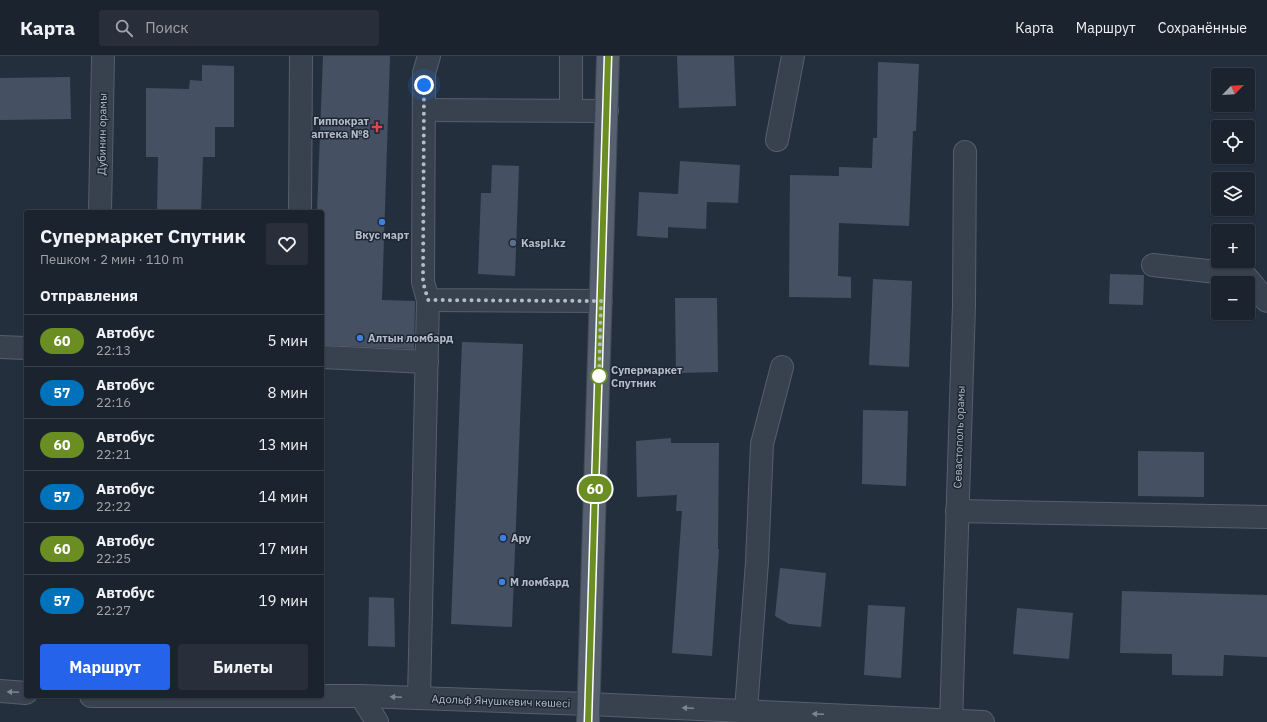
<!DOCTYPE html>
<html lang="ru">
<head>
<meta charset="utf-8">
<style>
  body { margin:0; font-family:"IBM Plex Sans",sans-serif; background:#282f3a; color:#f1f3f6; height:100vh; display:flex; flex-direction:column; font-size:15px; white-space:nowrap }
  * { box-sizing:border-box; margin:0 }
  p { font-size:13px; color:#a0a4aa }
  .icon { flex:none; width:22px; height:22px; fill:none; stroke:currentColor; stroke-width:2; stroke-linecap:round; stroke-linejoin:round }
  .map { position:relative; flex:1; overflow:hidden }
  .sheet { position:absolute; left:24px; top:154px; width:300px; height:488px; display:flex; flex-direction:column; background:#1b232e; border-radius:4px; box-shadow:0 1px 3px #0004,0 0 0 1px #39404a }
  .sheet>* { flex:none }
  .badge { padding:0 8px; border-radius:13px; font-size:14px; line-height:26px }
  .needle { width:26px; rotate:65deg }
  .buttons { position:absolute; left:1211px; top:12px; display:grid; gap:8px }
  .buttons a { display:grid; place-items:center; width:44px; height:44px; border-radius:4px; background:#1b232e; box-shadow:0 1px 3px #0004,0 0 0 1px #39404a; font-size:20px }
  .you { position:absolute; width:20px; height:20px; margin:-10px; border:3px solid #fff; border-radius:50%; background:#1a73e8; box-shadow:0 0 0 6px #1a73e833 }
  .map>.badge { position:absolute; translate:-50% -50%; box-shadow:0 0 0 2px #fff }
  h2 { padding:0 16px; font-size:15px; line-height:36px }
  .round { display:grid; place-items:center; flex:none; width:42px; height:42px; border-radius:4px; background:#282f3a }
  .headline { display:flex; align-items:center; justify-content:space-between; height:68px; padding:0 16px }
  h1 { font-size:19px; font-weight:700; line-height:30px }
  .cta { display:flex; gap:8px; margin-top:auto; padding:8px 16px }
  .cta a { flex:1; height:46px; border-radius:4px; background:#2563eb; color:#fff; font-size:16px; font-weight:700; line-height:46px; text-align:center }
  .cta a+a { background:#282f3a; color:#f1f3f6 }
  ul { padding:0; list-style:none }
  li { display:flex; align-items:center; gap:12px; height:52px; padding:0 16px; border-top:1px solid #39404a }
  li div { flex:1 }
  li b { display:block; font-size:15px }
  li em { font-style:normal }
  li .badge { min-width:44px; font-weight:700; text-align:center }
  header { display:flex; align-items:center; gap:24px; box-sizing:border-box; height:56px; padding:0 20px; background:#1b232e; border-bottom:1px solid #39404a }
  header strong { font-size:19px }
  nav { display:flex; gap:22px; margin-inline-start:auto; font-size:14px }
  .search { width:280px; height:36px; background:#282f3a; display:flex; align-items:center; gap:10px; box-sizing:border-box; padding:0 14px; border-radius:4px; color:#a0a4aa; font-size:15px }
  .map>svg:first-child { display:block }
</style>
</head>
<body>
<header>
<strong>Карта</strong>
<div class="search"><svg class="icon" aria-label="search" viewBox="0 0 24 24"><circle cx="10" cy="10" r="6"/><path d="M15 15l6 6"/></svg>Поиск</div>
<nav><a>Карта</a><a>Маршрут</a><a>Сохранённые</a></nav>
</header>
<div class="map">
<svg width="1267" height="666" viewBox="0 0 1267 666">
  <rect width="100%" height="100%" fill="#242f3e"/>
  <!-- building -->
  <g fill="#455162">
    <polygon points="323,0 390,0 382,244 415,245 414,293 322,289 322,156 317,156"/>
    <polygon points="677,0 734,0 736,50 679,52"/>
    <polygon points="878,6 919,8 916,75 913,75 909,170 839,167 838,220 851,221 851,242 789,241 790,119 839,120 839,111 872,112 873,82 877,82"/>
    <polygon points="202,9 234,10 234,71 215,71 215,101 203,101 201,156 157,156 158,101 146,101 146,32 189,33 190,24 202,25"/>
    <polygon points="70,21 71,63 0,64 0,22"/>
    <polygon points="680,105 740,109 738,147 707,146 706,173 668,171 668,182 637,180 639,136 678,138"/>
    <polygon points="492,109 519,110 515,220 478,218 481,137 491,137"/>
    <polygon points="1110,218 1144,219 1143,249 1109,248"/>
    <polygon points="873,223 912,225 909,311 869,309"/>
    <polygon points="675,242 717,242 718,316 676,317"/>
    <polygon points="462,286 523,288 512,571 451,568"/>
    <polygon points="863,354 908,355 906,430 862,428"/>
    <polygon points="671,382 671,387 719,387 718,493 719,493 712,600 672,597 682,455 676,455 677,439 637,441 636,385"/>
    <polygon points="1138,395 1204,396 1204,441 1138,440"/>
    <polygon points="780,512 826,517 821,571 789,568 775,560"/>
    <polygon points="1122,535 1267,539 1267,601 1224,599 1223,620 1172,619 1172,598 1120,597"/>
    <polygon points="369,541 394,542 395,591 368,590"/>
    <polygon points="868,549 905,551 901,622 864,619"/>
    <polygon points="1017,552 1073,557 1069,603 1013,598"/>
  </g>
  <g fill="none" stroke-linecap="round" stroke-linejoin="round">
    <defs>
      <g id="minor">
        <polyline points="429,0 424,17 423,226 428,244 601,245"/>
        <polyline points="424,54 607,55"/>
        <polyline points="571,54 571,0"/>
        <polyline points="777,84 793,0"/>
        <polyline points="100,156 103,0"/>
        <polyline points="300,156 301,2"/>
        <path d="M1153,209l91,10c9,8 14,18 23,26"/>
        <polyline points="0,291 26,292"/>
        <polyline points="322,301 427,306"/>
        <polyline points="957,455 1267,461"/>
        <polyline points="0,635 26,637"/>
        <polyline points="91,640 361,640 589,648 983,666"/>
        <polyline points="361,640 377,666"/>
        <polyline points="419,642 428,244"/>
        <polyline points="746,654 757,506 762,388 782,311"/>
        <polyline points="951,666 964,249 965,96"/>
      </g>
      <polyline id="major" points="588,666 608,0"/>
    </defs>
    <!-- minor casing -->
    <use href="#minor" stroke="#565f6c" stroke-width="24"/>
    <!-- major casing -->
    <use href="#major" stroke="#414a57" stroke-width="24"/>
    <!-- minor -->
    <use href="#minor" stroke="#38414e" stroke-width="22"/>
    <!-- major -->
    <use href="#major" stroke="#56606e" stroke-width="22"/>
  </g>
  <!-- one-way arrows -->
  <defs><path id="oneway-solid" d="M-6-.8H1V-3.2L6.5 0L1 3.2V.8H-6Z"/></defs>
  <g fill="#7c8592">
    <use href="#oneway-solid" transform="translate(13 636) rotate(-177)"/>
    <use href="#oneway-solid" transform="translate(396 641) rotate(-178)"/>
    <use href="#oneway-solid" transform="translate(688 652) rotate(-178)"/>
    <use href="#oneway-solid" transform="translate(818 658) rotate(-177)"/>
  </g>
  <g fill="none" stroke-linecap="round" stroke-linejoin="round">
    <defs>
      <polyline id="line" points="588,666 608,0"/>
    </defs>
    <!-- line casing -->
    <use href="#line" stroke="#fff" stroke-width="9"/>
    <!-- line -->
    <use href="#line" stroke="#6b8e23" stroke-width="6"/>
    <!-- walk -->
    <polyline stroke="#b4bcc9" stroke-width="4" stroke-dasharray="0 7.2" points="424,29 423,226 428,244 601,245 599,323 599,320"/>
  </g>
  <!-- markers -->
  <path fill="#e0444e" stroke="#1d2633" stroke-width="1.5" d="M375 65h4v4h4v4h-4v4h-4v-4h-4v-4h4z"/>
  <g fill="#3f7fe0" stroke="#1d2633" stroke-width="1.5">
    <circle cx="382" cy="166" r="4"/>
    <circle cx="360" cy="282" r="4"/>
    <circle cx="503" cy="482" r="4"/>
    <circle cx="502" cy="526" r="4"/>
  </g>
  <circle fill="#5c6f8a" stroke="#1d2633" stroke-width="1.5" cx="513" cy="187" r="4"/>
  <circle fill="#fff" stroke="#6b8e23" stroke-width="2" cx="599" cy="320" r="8"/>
  <g text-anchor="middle" stroke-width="3" stroke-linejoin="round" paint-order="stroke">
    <!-- poi labels -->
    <g font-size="11" font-weight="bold" fill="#b4bcc9" stroke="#1d2633" text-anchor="start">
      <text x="369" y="69" text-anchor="end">Гиппократ<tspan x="369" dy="13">аптека №8</tspan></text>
      <text x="382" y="183" text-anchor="middle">Вкус март</text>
      <text x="521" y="191">Kaspi.kz</text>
      <text x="368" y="286">Алтын ломбард</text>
      <text x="511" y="486">Ару</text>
      <text x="510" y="530">М ломбард</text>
    </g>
    <!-- street labels -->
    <g font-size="11" fill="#b4bcc9" stroke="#1d2633">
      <text transform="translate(102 78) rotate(-89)" y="4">Дубинин орамы</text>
      <text transform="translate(959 381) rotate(-88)" y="4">Севастополь орамы</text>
      <text transform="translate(501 645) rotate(2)" y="4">Адольф Янушкевич көшесі</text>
    </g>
    <!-- stop labels -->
    <g font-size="11" font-weight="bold" fill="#b4bcc9" stroke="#1d2633" text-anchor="start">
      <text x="611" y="318">Супермаркет<tspan x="611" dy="13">Спутник</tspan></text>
    </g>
  </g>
</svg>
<div class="buttons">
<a><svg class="needle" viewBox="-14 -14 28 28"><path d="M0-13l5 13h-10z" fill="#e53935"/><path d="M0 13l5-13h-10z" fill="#a0a4aa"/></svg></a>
<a><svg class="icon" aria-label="locate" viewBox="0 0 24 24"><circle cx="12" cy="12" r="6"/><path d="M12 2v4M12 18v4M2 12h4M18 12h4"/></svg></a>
<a><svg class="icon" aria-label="layers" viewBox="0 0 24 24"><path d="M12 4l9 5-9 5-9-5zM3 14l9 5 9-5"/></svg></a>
<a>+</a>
<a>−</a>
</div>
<div class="you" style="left:424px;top:29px"></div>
<b class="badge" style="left:595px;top:433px;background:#6b8e23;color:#fff">60</b>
<section class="sheet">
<div class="headline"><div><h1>Супермаркет Спутник</h1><p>Пешком · 2 мин · 110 m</p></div><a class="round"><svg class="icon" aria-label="heart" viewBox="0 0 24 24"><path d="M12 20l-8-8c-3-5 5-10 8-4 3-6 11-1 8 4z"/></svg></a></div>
<h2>Отправления</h2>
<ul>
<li><span class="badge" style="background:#6b8e23;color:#fff">60</span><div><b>Автобус</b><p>22:13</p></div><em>5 мин</em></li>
<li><span class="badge" style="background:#0072bc;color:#fff">57</span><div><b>Автобус</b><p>22:16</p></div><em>8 мин</em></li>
<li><span class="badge" style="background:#6b8e23;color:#fff">60</span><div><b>Автобус</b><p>22:21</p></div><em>13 мин</em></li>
<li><span class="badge" style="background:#0072bc;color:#fff">57</span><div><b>Автобус</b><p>22:22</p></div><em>14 мин</em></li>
<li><span class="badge" style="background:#6b8e23;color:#fff">60</span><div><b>Автобус</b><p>22:25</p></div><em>17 мин</em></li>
<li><span class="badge" style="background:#0072bc;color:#fff">57</span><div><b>Автобус</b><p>22:27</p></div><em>19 мин</em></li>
</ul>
<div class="cta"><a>Маршрут</a><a>Билеты</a></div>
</section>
</div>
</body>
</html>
